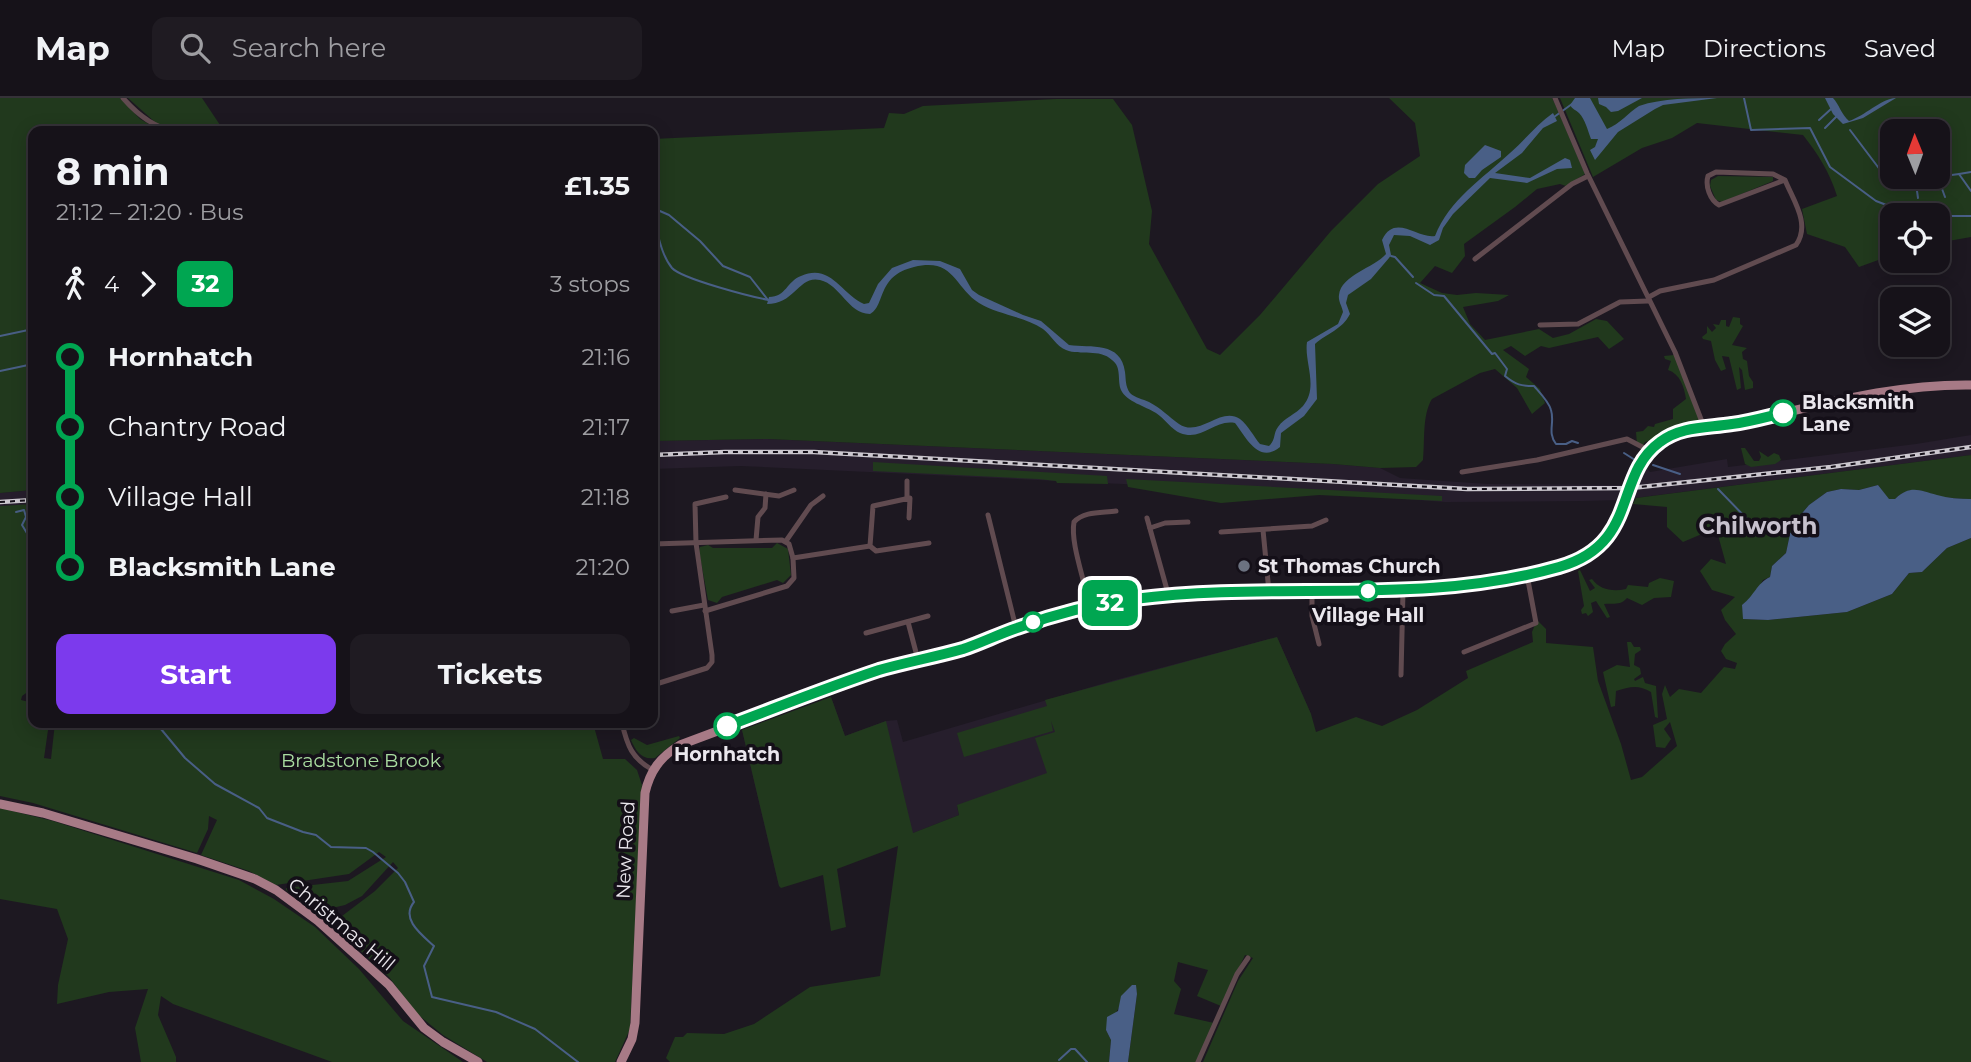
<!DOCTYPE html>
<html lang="en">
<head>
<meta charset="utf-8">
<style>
  body { margin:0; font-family:Montserrat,sans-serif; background:#1f1b22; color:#f1f3f6; height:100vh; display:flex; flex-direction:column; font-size:26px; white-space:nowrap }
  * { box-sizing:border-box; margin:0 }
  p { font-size:23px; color:#9e9ea2 }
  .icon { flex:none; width:38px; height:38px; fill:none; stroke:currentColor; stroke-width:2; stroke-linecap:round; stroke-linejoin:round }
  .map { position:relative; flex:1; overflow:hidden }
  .sheet { position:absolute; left:28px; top:28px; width:630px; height:602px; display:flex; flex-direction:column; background:#161219; border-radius:14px; box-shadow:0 4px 18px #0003,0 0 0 2px #353238 }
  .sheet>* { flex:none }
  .badge { padding:0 14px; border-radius:10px; font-size:24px; line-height:46px }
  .needle { width:46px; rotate:359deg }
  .controls { position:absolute; left:1880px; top:21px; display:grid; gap:14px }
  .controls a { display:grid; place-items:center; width:70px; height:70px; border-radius:14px; background:#161219; box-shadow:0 4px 18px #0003,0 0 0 2px #353238; font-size:35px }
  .map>.badge { position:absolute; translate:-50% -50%; box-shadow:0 0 0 4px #fff }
  .legs { display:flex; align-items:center; gap:10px; height:77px; padding:0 28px; font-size:23px }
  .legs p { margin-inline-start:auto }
  .overview { display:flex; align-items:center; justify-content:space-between; height:119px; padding:0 28px }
  h1 { font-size:38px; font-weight:700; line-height:52px }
  .button { display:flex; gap:14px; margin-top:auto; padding:14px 28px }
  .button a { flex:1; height:80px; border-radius:14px; background:#7c3aed; color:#fff; font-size:28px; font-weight:700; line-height:80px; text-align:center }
  .button a+a { background:#1f1b22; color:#f1f3f6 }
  ul { padding:0 28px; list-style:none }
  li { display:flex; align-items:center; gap:24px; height:70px; font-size:26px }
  li i { display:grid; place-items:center; width:10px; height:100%; margin:0 9px; background:currentColor }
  li i::after { content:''; width:18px; height:18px; margin:-9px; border:5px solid; border-radius:50%; background:#161219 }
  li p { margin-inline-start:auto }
  li:first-child i { background:linear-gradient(#0000 50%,currentColor 0) }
  li:last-child i { background:linear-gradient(currentColor 50%,#0000 0) }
  header { display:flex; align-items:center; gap:42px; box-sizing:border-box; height:98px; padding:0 35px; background:#161219; border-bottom:2px solid #353238 }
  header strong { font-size:33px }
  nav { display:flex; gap:38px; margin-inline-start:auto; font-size:24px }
  .search { width:490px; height:63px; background:#1f1b22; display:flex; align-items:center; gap:18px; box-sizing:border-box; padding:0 24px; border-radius:14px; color:#9e9ea2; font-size:26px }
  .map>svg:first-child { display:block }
</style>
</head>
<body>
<header>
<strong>Map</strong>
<div class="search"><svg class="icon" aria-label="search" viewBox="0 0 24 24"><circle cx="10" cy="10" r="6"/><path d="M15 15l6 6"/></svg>Search here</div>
<nav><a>Map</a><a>Directions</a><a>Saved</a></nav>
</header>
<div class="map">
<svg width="1971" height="964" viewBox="0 0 1971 964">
  <rect width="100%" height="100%" fill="#1d1821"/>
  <!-- built -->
  <g fill="#261e2c">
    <polygon points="1971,337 1971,357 1619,402 1584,403 1445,404 1333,396 741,368 653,371 653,343 768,341 1333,366 1380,370 1400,380 1488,386 1632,387 1639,385 1645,367 1650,374 1727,361 1728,369 1916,346"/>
    <polygon points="33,392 33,406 0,408 0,395"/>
    <polygon points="1277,539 1311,616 1287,626 957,708 959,717 779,788 742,632 831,599 845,638 886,623 897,622 903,644 1115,582"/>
  </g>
  <!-- green -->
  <g fill="#21391d" fill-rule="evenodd">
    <polygon points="0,0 120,0 140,21 161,33 33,33 33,392 0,395"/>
    <polygon points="128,0 202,0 224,33 165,33"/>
    <path d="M1389,0h163l4,8 29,68 -19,12 -6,-2 -23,5 -22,18 -51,37 1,12 -13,17 -17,-7 -15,17 22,10 15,2 19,-2 33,2 -11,6 -35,6 7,17 15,16 54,-11 14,9 16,-4 27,-15 11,2 17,18 -15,10 -11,-12 -49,11 -8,-2 -16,10 -14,-10 -8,4 26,19 -3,8 14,12 5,14 -13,11 -15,-26 -22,-19 -15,4 -48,26c-10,16 -7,42 -9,61l-7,7 -36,1 -47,-4 -565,-25 -115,2v-302l231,-11 5,-15 15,1 19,-8 133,-7h57l19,26 20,86 -3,33 58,105 13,6 40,-40 71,-84 47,-47 42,-28 -5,-33z"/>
    <path d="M1560,0h411v139l-34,6v-28h-45v40l-33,12 -14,-20 -38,-13 -5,-25 35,-13c-7,-23 -19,-42 -34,-61l-106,-12 -25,15 -30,10 -49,29zM1892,33h45v46h-45z"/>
    <polygon points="1718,78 1773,79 1773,83 1722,104 1716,102 1710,88 1711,82"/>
    <polygon points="1733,219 1740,220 1740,226 1743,228 1732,247 1747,250 1742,254 1743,261 1747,263 1749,278 1753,284 1753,290 1745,292 1742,272 1739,269 1741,290 1737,292 1729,259 1722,258 1726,271 1721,273 1715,262 1711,243 1703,241 1702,239 1707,235 1707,228 1712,234 1716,230 1713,226 1719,227 1721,222 1726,222 1726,228 1729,229"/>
    <path d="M1674,257l26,64 -7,6 -27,7 -1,5 -20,5 -2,3 -6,-1 -1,-12 7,-1 5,-5 6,1 1,-3 18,-5v-10l13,-10c-2,-13 -6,-25 -18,-29l3,-9 -6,-2 -1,-3z"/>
    <polygon points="1741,350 1745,350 1754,363 1759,363 1761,359 1759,353 1768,359 1774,355 1779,357 1781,362 1775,366 1751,369 1745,366"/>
    <path d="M1971,357v44c-11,0 -23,-1 -34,-3 -16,-5 -27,-11 -42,3h-7l-10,-14 -19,5 -18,-1 -14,3 -18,13 -11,13 -8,16 -4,19 -14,13 -2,11 -7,3 -9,16 -12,9 2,14 24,1 79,-8 45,-18 17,-21 13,-1 25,-24 24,-10v524h-768l35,-81 15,-23 -8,-3 -24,51 -24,-10 11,-26 -30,-8 -4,19 7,8 -7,25 40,9 -18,39h-68l9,-68 -2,-9h-3l-26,45 5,10 -2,22h-439l-4,-4 9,-21h8l4,-4 37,1 30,-10 56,-37 70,-11 18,-130 -61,23 9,58 -15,4 -8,-56 -42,13 -2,-2 -37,-156 89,-33 14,39 41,-15 27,112 46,-18 -2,-10 90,-32 -12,-35 20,-6 -4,-11 2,10 -89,26 -7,-24 90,-27 -2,-6 232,-63 34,77 5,18 40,-15 26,9 35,-16 51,-32 -2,-7 67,-29 -1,-10 5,-12 9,9v14l47,4 5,34 23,63 10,36 11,-3 35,-31 -7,-24 -6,7 7,10 -6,9 -9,-1 -3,-22 14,-6 -5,-25 3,-9 5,12 9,-8 22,4 23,-26 11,2 2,-6 -11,-4 -5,-8 4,-7 11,-10 -11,-14 -4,-10 14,-13 -23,-7 -12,-19 11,-12 15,5 -10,-36 -33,14 -16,-15v-20l-34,-3 3,-6z"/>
    <polygon points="873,364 1107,378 1108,386 1057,385 1056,383 1038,381 873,373"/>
    <polygon points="1126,381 1442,398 1442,403 1319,397 1221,405 1128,389"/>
    <polygon points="33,406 33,595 29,593 22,598 21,602 33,605 33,625 49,625 44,660 51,661 55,625 593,625 603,661 625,661 637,672 642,687 630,931 615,964 487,964 443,937 416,915 389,879 336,830 342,818 375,793 398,770 393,764 362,798 345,807 315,814 286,792 286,790 348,783 386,759 379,754 349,776 276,787 249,773 201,757 217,722 209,718 208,731 197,755 33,705 0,698 0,408"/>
    <polygon points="777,445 788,451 791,477 783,485 777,482 722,499 717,505 708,502 699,453 700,449 708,447 713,450 772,450"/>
    <path d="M1580,472l10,21 5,-3 -6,-8 3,-1c8,11 21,13 34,10l2,-4 20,2 1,-4 11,-5 14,3 -3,16 -17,1 -12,7 -15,-7c-7,8 -14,5 -23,6l6,13 -3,1 -11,-17 -5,2 2,9 -5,4 -2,-3 -4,1 -1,-4 3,-4 -6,-35z"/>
    <path d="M1627,544h4l3,5h6l1,3 -6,4 -1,11 6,3 1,6 -7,5 1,2 8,-4 2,6 11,3 2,32 -3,-1 -4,-25c-13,-8 -22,-5 -35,-1l-1,15 -4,1 -8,-35 14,-7 13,2z"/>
    <path d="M679,638l1,2 -25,20c-14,2 -19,-7 -24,-18l3,-2 13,7z"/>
    <polygon points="0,710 53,723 239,782 274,801 315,829 359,871 403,923 463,964 332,964 173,906 161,898 158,917 176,959 176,964 141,964 135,930 148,891 109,894 57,906 58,887 68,841 57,811 0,801"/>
  </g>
  <!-- water -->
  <g fill="#495f86">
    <path d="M1575,0h15l17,31c13,-5 21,-16 32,-23 23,-8 53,-8 78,-8l-54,7 -8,4 -37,23 -23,28 -5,-10 5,-3 3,-8h-7c-3,-8 -6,-20 -12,-26 -3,-3 -7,-4 -9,-8z"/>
    <polygon points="1598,0 1642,0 1618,13 1611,14 1606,9 1599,6"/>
    <path d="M1825,0h8c6,6 8,16 16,23 16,-5 31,-22 47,-23l-33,20 -20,6 -10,-10z"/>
    <path d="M1553,15l4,8 -14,7 -21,25 -27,20 35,5 35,-20 5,2 2,8 -15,1 -30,14 -37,-5 -37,36 -10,14 -4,12 -9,5 -20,-9 -16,-1 -5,10 2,10 -2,3 -18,21 -23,16 -2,8 4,11c-8,16 -23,19 -35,30l2,55 -13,17 -23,17 -1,14c-21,17 -33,-8 -45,-24 -21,-4 -33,19 -55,10 -8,-3 -16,-15 -24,-20 -11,-7 -29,-11 -35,-23 -4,-10 1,-23 -9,-30 -13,-12 -31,-4 -46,-10 -10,-4 -15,-15 -23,-21 -19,-13 -45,-14 -64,-26 -25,-16 -25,-46 -65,-36 -38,9 -28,39 -44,47 -23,-1 -29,-29 -50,-34 -21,-5 -25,24 -53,24l2,-7c17,0 18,-16 32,-21 30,-13 40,18 63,28l5,-1 9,-19 14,-16 21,-8 27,1 20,8 12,21 7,5 44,20 18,6 28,24c22,3 52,-4 56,27 1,7 0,14 5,21 5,5 13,6 19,9 12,6 20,15 30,22 21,14 41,-18 61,-5 8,6 14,18 20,25l9,2c7,-6 4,-13 9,-19 6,-9 18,-13 25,-21 16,-19 1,-43 4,-64l31,-18 5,-12c-1,-6 -5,-11 -4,-17 2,-20 35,-27 47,-41l-4,-14c13,-27 35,-1 53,-4 14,-36 47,-57 75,-83 15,-13 27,-29 43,-40z"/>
    <polygon points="1485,47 1501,53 1501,59 1482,72 1475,80 1469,80 1464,75 1465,67"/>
    <path d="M1878,387l11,14h6c16,-15 25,-8 42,-4 11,3 23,4 34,4v39l-24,10 -25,24 -13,1 -17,21 -45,18 -79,8 -25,-1 -1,-14c13,-10 14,-21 28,-28l2,-11 14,-13 4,-19 8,-16 11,-13 18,-13 14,-3 18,1z"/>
    <polygon points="1132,887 1136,887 1137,896 1128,964 1109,964 1111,942 1106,932 1107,919 1118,913 1121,898"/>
  </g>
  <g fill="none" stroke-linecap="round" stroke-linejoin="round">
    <!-- stream -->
    <g stroke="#495f86" stroke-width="2">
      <polyline points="1744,0 1751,32 1810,30 1830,69 1876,103 1897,111 1933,117"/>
      <polyline points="1554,19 1572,6"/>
      <polyline points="1819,22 1831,11"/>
      <polyline points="1825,30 1837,18"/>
      <polyline points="1850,32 1884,77 1892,77"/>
      <polyline points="1959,76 1971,74"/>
      <polyline points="1915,79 1918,100"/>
      <polyline points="1937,79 1959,76 1971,93"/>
      <polyline points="1938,80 1945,99"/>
      <polyline points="653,110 669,117 700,143 723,168 750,179 768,202"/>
      <polyline points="1937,118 1971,118"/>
      <path d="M653,119c5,16 8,38 19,51 10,11 80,29 97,32"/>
      <polyline points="1391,158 1395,159 1413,179"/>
      <path d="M1416,185l18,12 10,1 48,58 3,-1 12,16 -2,7c11,9 16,10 29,10 6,7 15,16 17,24 4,13 -4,22 5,34h10l6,-3 6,2"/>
      <polyline points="0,238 33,231"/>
      <polyline points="0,273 33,266"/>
      <polyline points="1624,355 1635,362"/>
      <polyline points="1653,367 1680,376"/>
      <polyline points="1718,391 1750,424 1790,436"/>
      <polyline points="16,414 24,412 26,419 22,427 33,445"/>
      <path d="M156,625l29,35 30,26 44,24 8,10 36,14 13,3 15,12 35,1 7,4 25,21 7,9 9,20c-14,17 8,33 20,44l-10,20 8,31 64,15 39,17 43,33"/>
      <polyline points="1059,962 1071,951 1075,951 1087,964"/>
    </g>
    <!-- street -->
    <g stroke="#614b50" stroke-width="5">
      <path d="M123,0c14,16 30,29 50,33"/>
      <polyline points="1555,0 1587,75 1675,254 1704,329"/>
      <polyline points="1475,161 1572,86 1588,78"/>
      <path d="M1649,199l11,-6 54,-11 82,-35c15,-21 -3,-45 -11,-65l-12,-6 -57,-2 -8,4c-3,10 2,24 11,29l66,-25"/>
      <polyline points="1540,227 1578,226 1620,204 1648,203"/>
      <polyline points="1462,374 1537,362 1627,341 1650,353"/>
      <polyline points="907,383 907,401"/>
      <polyline points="735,392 779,398 794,392"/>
      <polyline points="988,417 1016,530"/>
      <polyline points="909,420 910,400 873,408 870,448 876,453 929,445"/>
      <polyline points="1147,420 1169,499"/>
      <polyline points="1150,430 1165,425 1188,424"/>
      <polyline points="1263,432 1269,494"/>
      <polyline points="1221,434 1312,428 1326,422"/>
      <polyline points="756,442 758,419 765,410 766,396"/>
      <polyline points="786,443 811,407 823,398"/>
      <polyline points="653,446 782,442 789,446 793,460"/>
      <polyline points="1312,495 1312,518 1319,546"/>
      <path d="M1089,509c-3,-24 -19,-63 -15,-85 10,-11 28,-9 42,-11"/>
      <polyline points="672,513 704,507"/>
      <polyline points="705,513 787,488 794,480 793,460 870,448"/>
      <polyline points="908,524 918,562"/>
      <polyline points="866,535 928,518"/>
      <polyline points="1464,554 1536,525 1527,477"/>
      <polyline points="1401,577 1403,493"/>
      <polyline points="653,587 707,570 712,564 712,557 696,445 695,406 726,399"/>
      <path d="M622,625c5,22 10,36 31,47"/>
      <polyline points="1198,964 1237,876 1248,860"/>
    </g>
    <!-- primary -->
    <g stroke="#a77a86" stroke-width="9">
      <polyline points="0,706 43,715 197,761 255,781 276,792 318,823 389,887 424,930 443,944 478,964"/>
      <path d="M621,964l11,-23 3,-16 10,-230c5,-22 15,-36 35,-48l201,-75 81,-21 82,-31 45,-11 47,-8 74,-5 235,-6 44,-4 74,-18c47,-18 54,-45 71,-87 5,-12 10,-23 20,-32 25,-23 59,-18 91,-25 76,-17 146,-38 226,-37"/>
    </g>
    <defs>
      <g id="rail">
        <polyline points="653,357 725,354 814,354 1467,391 1631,390 1831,369 1971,349"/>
        <polyline points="0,404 33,402"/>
      </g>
    </defs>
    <!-- rail casing -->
    <use href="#rail" stroke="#ccc8cf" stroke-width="4.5"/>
    <!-- rail -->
    <use href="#rail" stroke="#140f18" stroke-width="2" stroke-dasharray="5" stroke-linecap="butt"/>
  </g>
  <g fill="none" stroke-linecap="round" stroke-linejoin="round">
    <defs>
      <path id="line-1" d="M727,628c51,-19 101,-39 152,-56 28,-8 56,-13 84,-21 18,-6 36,-15 54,-21 38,-14 77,-24 117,-29 143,-19 284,8 425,-32 81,-23 54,-91 101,-125 21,-16 47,-14 72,-18 17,-2 34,-7 51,-11"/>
    </defs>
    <!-- line-1 casing -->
    <use href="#line-1" stroke="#fff" stroke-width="16"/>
    <!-- line-1 -->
    <use href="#line-1" stroke="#00a651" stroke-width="10"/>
  </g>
  <!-- markers -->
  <g fill="#fff" stroke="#00a651" stroke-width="3.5">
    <circle cx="1783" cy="315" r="12"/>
    <circle cx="1368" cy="493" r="9"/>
    <circle cx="1033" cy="524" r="9"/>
    <circle cx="727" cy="628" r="12"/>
  </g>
  <circle fill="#6b7280" stroke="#140f18" stroke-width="2.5" cx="1244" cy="468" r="7"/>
  <g text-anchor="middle" stroke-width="7" stroke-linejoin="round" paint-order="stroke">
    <!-- stop labels -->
    <g font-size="19" font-weight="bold" fill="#eae7ed" stroke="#140f18">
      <text x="1802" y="311" text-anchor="start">Blacksmith<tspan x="1802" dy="22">Lane</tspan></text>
      <text x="1368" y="524">Village Hall</text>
      <text x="727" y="663">Hornhatch</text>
    </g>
    <!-- poi labels -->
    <g font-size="19" font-weight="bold" fill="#eae7ed" stroke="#140f18" text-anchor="start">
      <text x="1258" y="475">St Thomas Church</text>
    </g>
    <!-- park labels -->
    <g font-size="19" fill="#aadda1" stroke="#140f18">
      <text x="361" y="669">Bradstone Brook</text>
    </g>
    <!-- street labels -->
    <g font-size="19" fill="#eae7ed" stroke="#140f18">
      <text transform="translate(625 752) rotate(-87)" y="7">New Road</text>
      <text transform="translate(342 826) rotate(40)" y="7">Christmas Hill</text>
    </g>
    <!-- quarter labels -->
    <g font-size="23" font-weight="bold" fill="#c7c1cd" stroke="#140f18">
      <text x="1758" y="436">Chilworth</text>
    </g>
  </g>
</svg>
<div class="controls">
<a><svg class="needle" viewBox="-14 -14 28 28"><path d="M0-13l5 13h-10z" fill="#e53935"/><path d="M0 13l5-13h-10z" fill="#9e9ea2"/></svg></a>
<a><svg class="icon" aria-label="locate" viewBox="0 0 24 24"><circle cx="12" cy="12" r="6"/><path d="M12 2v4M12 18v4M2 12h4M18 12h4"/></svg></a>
<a><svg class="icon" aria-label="layers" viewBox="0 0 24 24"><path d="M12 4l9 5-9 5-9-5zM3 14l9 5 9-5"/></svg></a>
</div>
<b class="badge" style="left:1110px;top:505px;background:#00a651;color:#fff">32</b>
<section class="sheet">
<div class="overview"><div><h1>8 min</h1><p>21:12 – 21:20 · Bus</p></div><b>£1.35</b></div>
<div class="legs"><svg class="icon" aria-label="walk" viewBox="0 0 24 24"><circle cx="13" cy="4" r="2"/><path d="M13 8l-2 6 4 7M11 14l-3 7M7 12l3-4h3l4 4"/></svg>4<svg class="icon" aria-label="forward" viewBox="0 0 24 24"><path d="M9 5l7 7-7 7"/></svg><b class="badge" style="background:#00a651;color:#fff">32</b><p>3 stops</p></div>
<ul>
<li><i style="color:#00a651"></i><b>Hornhatch</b><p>21:16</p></li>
<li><i style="color:#00a651"></i><span>Chantry Road</span><p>21:17</p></li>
<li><i style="color:#00a651"></i><span>Village Hall</span><p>21:18</p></li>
<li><i style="color:#00a651"></i><b>Blacksmith Lane</b><p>21:20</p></li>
</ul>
<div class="button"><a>Start</a><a>Tickets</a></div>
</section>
</div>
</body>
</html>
